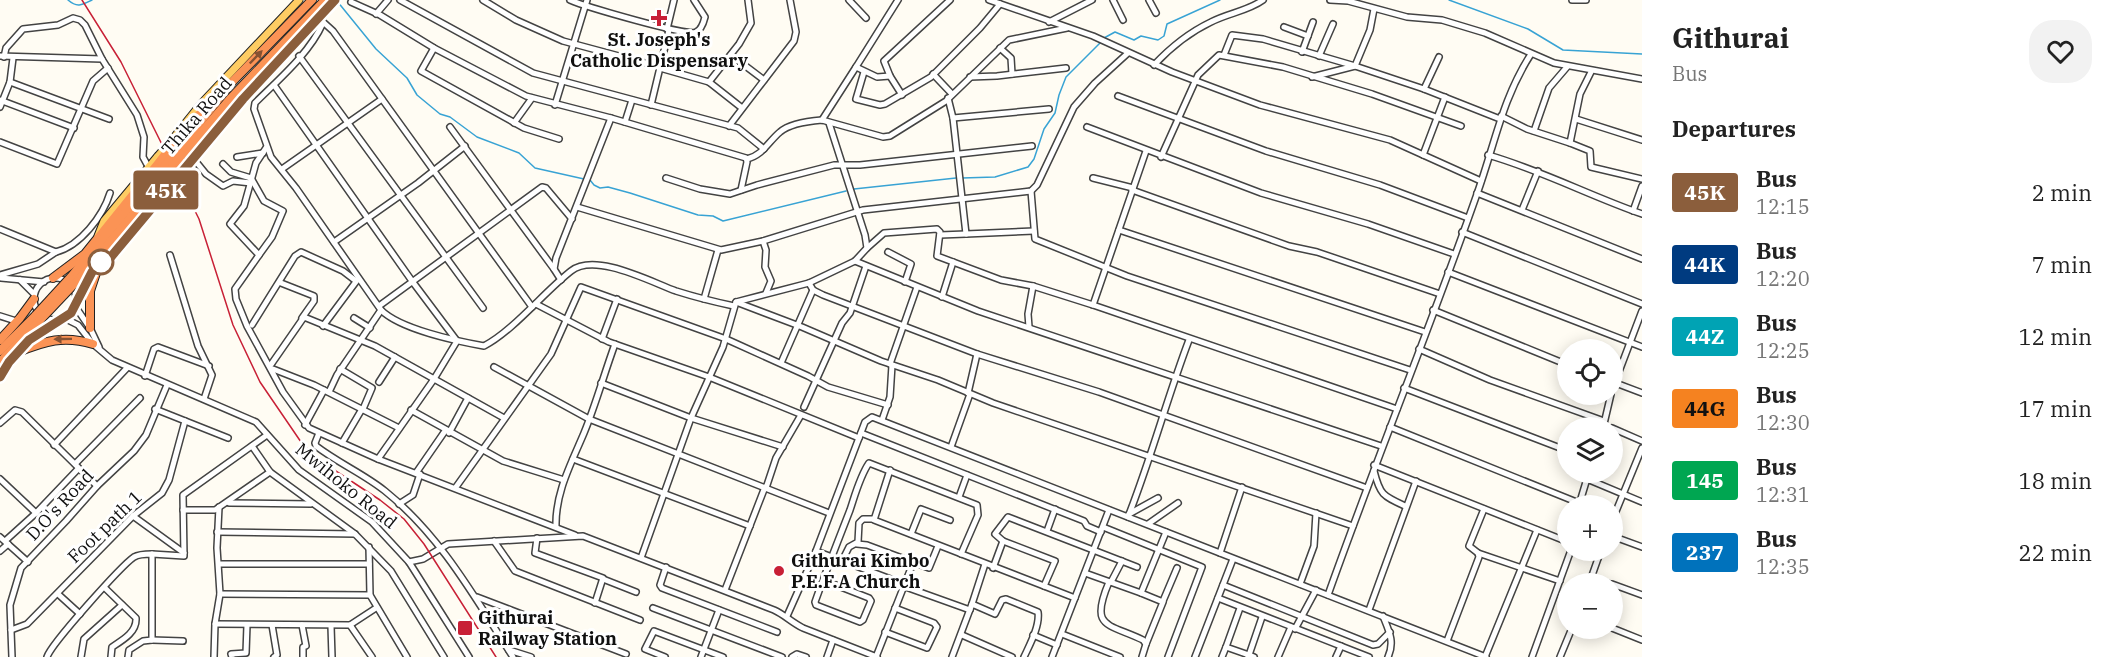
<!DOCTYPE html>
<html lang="en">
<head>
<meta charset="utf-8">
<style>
  body { margin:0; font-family:"IBM Plex Serif",serif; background:#f2f2f2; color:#222; height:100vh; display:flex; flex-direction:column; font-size:22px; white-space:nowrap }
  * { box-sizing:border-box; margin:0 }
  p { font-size:20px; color:#767676 }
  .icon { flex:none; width:33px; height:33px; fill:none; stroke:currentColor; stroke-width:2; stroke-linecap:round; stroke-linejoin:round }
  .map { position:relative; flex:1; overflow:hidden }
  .side { display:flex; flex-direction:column; background:#fff; width:480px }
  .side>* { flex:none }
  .badge { padding:0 12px; border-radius:4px; font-size:21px; line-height:39px }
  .fabs { position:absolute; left:1557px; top:339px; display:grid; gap:12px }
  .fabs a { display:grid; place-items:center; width:66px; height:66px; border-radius:50%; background:#fff; box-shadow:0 3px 15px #0003; font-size:30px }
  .map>.badge { position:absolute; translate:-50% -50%; box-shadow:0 0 0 3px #fff }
  h2 { padding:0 30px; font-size:22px; line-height:54px }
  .round { display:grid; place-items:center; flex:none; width:63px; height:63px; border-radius:24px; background:#f2f2f2 }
  .headline { display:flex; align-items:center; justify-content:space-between; height:102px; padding:0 30px }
  h1 { font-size:28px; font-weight:800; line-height:45px }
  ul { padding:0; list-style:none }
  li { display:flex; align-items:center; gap:18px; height:72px; padding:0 30px }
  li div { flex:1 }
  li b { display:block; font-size:22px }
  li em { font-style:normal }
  li .badge { min-width:66px; font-weight:700; text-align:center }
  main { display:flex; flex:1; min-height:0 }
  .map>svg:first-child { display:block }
</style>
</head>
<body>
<main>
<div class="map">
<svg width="1642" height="657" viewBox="0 0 1642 657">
  <rect width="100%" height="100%" fill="#fffcf3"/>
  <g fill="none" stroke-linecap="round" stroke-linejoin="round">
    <!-- stream -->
    <g stroke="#38a3d4" stroke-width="1.5">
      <path d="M68,0c9,8 14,5 24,0"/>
      <polyline points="1449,0 1528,29 1563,50 1642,54"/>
      <polyline points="337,1 376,49 407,78 417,95 440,114 450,117 477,137 519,153 535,168 584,179"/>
      <polyline points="1104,38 1115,32 1134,40 1141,36 1158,40 1164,36 1167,24 1220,0"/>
      <polyline points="962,178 995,177 1028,167 1034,159 1044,129 1055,113 1059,95 1066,77 1101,42"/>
      <polyline points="590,180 594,185 600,188 608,187 630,193 698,215 713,216 723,221 846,191"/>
      <polyline points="854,189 956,178"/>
    </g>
    <defs>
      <g id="minor">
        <polyline points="400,0 533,73 738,128 764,149"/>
        <polyline points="483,0 516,20 563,41 645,63"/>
        <path d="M570,0c14,6 118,37 126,32 5,-2 8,-11 9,-15l-11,-17"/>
        <polyline points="849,0 866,18"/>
        <polyline points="989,0 1093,36 1172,72 1260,105 1390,140 1481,181"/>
        <polyline points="1113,0 1123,20"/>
        <polyline points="1149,0 1156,13"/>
        <polyline points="1330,0 1348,1 1407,17 1442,20 1485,33 1554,63 1642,79"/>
        <polyline points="1572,0 1586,0"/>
        <polyline points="351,2 380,15 434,48 526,96 611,118 746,158 747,162 741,190"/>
        <polyline points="376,14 388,0"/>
        <polyline points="322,21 333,31 532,307"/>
        <polyline points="1049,22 1092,0"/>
        <path d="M323,23c-14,31 -44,56 -68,80l-1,6 17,48 25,31 85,122c19,19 75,31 103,36 29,-15 60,-54 87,-75 24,-19 80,11 105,20 19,6 39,11 58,15"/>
        <polyline points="1284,27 1308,36"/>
        <polyline points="667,29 674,0"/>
        <polyline points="434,48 421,71 524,128 559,139"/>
        <polyline points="1000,48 1011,58 1012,74"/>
        <polyline points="1302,52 1313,22"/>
        <polyline points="731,55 764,80"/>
        <polyline points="1224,55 1232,35 1263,39 1355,66 1424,89 1500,119"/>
        <polyline points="0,56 102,59 137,115 144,137 143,157 149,168"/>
        <polyline points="299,56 483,308"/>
        <polyline points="1319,56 1333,24"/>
        <polyline points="4,57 6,48 23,29 58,25 73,18 80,20 85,25 102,59"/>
        <path d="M1154,65c16,-17 36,-33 57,-43 17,-9 37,-11 52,-22"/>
        <polyline points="660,68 709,82 742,108"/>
        <polyline points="864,72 856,99 880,105 885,104 931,77 980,28 1000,4"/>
        <polyline points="933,74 952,94"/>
        <polyline points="890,76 877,77 856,67 898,0"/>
        <polyline points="970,77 997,76 1066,68"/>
        <polyline points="1312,77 1355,66 1370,30 1374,9"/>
        <polyline points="10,82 109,119"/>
        <polyline points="709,82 739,44 751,23 748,0"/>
        <polyline points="274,85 412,281 457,341 434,379 378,459"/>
        <polyline points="1424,89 1439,57"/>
        <polyline points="902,95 890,76 884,61 950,0"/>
        <polyline points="1118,96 1266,151 1380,185 1468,218"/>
        <polyline points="948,98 953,118 966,234 1034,231"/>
        <polyline points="0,100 74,128"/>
        <polyline points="555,105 587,0"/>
        <polyline points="651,105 669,30"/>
        <polyline points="0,107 10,82 13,58"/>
        <polyline points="1501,116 1527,129 1570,143 1580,94 1591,72"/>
        <polyline points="953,118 1049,109"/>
        <polyline points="1576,119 1642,140"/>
        <polyline points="822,120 856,67"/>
        <polyline points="625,122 632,100"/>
        <polyline points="514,123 532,98"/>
        <polyline points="729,126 794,41 796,32 790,0"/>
        <polyline points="450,127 554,269"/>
        <polyline points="1087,127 1261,193 1368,224 1454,254"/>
        <polyline points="1534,131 1549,88 1567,67"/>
        <polyline points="0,142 57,164 93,81 108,68"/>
        <polyline points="1570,143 1590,151 1591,167 1642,179"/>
        <polyline points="266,148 256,163 244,206 230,224 259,255 235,289 236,299 247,326 283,392 309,428 378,459 575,535"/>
        <polyline points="1423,155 1445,97"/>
        <path d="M1488,155c53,15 102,41 154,59"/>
        <polyline points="237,157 263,153"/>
        <polyline points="1161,157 1198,75 1219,55 1283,67 1372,94 1461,126"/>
        <polyline points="193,158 206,174 223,186 233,181 251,183"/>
        <path d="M747,159c16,-4 21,-17 33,-27 9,-8 30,-11 42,-12l61,17 7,-1 56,-35 63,-61 58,-12"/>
        <polyline points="223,164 231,172 251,178 264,201 283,211 272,237 259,255"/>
        <polyline points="282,169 382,99"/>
        <polyline points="666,178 700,189 730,194 757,185 834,165 860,165 1032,146"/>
        <polyline points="1093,178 1133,188"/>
        <polyline points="1132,190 1289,246 1317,252 1440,294"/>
        <polyline points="1031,191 1035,239 1127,276 1410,370"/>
        <polyline points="1477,193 1642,259"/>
        <polyline points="577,207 721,250 763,241 863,210 1031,191 1037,185 1074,107 1095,83 1128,53"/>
        <polyline points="1522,210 1538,171"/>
        <polyline points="1633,211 1642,186"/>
        <path d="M0,229l56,23c24,-6 47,-36 54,-59"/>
        <polyline points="1119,230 1425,332"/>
        <polyline points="1462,232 1642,304"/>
        <polyline points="940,235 966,234"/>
        <polyline points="763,241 766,250 765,267 771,281 766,293"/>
        <polyline points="334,242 418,183 465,146"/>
        <polyline points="867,248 884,233 937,229 940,232 937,256 1001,280 1033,286 1093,305 1397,409"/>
        <polyline points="888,252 911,264 905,282"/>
        <polyline points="170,255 198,346 212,375 204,399"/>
        <polyline points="855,261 978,311 1381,446"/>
        <polyline points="1448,272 1642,347"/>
        <polyline points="0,275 38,264 56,252"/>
        <polyline points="1,278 44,282"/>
        <circle cx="55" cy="299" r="21"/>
        <polyline points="20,280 34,294"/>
        <polyline points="561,280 554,269 556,258 611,118"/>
        <polyline points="281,283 314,296 314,301 302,318"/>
        <polyline points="809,283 813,290 823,295 977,354 1099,392 1367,488"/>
        <polyline points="942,297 953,262"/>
        <polyline points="704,299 718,250"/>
        <polyline points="736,302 802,327 881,361 938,380 993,403 1353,526"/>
        <polyline points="536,304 609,342 709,377 859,438"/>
        <polyline points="1093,305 1146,151"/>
        <polyline points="75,306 90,328 99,347"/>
        <polyline points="379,306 542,187 546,188 572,219"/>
        <polyline points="1433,310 1568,365"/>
        <polyline points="0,316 16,321"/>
        <polyline points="64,318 78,325 93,344 112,360 256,422 299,470 372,522 409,562 469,657"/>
        <polyline points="354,318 370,328"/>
        <polyline points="252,325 295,256 301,252 343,271 356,281"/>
        <polyline points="323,326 358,279"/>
        <polyline points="1029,327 1028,314 1033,286"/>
        <polyline points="602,339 617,299"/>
        <polyline points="1419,349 1490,380 1604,421"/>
        <polyline points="781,363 813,290"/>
        <polyline points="890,364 917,287"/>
        <polyline points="270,366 304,317 375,346 504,418"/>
        <polyline points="494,367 589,419 829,513"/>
        <polyline points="273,369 314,385 399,428"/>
        <polyline points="340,369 372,388 363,409"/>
        <polyline points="145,376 154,349 158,347 209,366"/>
        <polyline points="379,382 395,357"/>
        <polyline points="1613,382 1642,393"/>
        <polyline points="601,383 691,418 783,447"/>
        <polyline points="1404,388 1568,451"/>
        <polyline points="1612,390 1642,311"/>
        <polyline points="329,392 337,375 381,310"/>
        <polyline points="968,393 977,354"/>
        <polyline points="804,407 842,323 850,313 866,266"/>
        <polyline points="155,409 228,438"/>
        <polyline points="411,410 503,461 564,480"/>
        <polyline points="882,420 890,397 892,365"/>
        <polyline points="0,423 15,410 22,412 97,486"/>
        <polyline points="305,425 324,390"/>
        <polyline points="1390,427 1579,503"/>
        <polyline points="1603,428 1611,394"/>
        <polyline points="1612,428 1642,441"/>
        <path d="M319,433l-4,10 1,3c22,17 48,28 69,45 56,45 90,107 128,166"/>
        <polyline points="449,433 468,398"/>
        <polyline points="861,433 1084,521 1087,526 1101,532"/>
        <polyline points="342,443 362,409"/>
        <polyline points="54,445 127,368"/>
        <polyline points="252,446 270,472 355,534 391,571 444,657"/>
        <polyline points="951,447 970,394"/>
        <polyline points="573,459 750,526"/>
        <polyline points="75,464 140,398"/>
        <polyline points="1374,465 1568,542"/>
        <polyline points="890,470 874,520 1075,598"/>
        <path d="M1374,471c6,24 9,25 31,35"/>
        <polyline points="416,473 445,431"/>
        <polyline points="0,479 36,513"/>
        <polyline points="1587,479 1642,502"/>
        <polyline points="456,487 551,354 581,287 726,339 808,376 828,387 888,405"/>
        <polyline points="766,488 776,458 801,415"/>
        <polyline points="959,497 967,475"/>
        <polyline points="229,503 311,504"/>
        <polyline points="399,504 413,495 420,474"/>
        <polyline points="1579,505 1589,472"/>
        <polyline points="183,510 215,510 270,472"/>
        <polyline points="1129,514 1158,498"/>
        <polyline points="133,516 184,553"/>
        <path d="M1128,517c23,-58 39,-119 61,-177"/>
        <polyline points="1612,521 1642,448"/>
        <polyline points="1148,524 1178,503"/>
        <path d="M556,527c-1,-34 15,-63 28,-94 12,-29 20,-59 31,-89"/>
        <polyline points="1103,527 1202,567 1168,657"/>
        <polyline points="1047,531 1055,509"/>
        <polyline points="217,532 355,534"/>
        <polyline points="911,534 921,509 950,520"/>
        <polyline points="1612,536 1642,547"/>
        <polyline points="0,537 28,562"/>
        <polyline points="537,538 535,553 603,578 595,603"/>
        <polyline points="5,541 36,513 78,469"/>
        <polyline points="494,541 515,571 640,620"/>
        <polyline points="1003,541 1055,561 1044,586"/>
        <polyline points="857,544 867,545 929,568 938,546"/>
        <polyline points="369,547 370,595 407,657"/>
        <polyline points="1584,550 1598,558"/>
        <polyline points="0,551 8,544"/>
        <polyline points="816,551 904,584"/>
        <polyline points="1220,553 1242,487"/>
        <polyline points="1478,553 1560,581"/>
        <polyline points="152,554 184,556 183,495 267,435"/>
        <polyline points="641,558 691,418 723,347 736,302 809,283 855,261 867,248 865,235 829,123"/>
        <polyline points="842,561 849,547 858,542 859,523 863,519 873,519"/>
        <path d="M409,562l14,-3 25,-15 135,-8 191,74c11,5 17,12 29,18l74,29"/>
        <polyline points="219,564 369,564"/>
        <polyline points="666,567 660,585 662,588 777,632"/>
        <polyline points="993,568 1003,541 995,534 1008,517 1137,567"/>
        <polyline points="1085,573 1141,593"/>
        <polyline points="1591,577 1610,584"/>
        <polyline points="603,579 636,592"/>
        <path d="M823,580l46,18 2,3 -8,19 -3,2 -44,-17 -1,-3c11,-31 23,-61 35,-92 5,-15 10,-34 19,-47l108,42 1,10 -17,39"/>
        <path d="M1109,582c-20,47 -1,41 34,58l3,4 -4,13"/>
        <polyline points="1111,582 1122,561"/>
        <polyline points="1300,584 1314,546 1316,513"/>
        <polyline points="1589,584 1601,550"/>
        <polyline points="1612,584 1642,595"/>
        <polyline points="1223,585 1373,645 1378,644 1390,632"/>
        <polyline points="903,586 970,610"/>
        <path d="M105,588l31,30c1,14 -13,22 -24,29l-1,10"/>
        <polyline points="725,590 765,487"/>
        <polyline points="58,594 80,614"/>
        <polyline points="220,594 370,595"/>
        <path d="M1328,595c48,-135 102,-267 149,-401 18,-50 25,-95 54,-140"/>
        <polyline points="477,597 626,654"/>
        <polyline points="1218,598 1369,657"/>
        <polyline points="1163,601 1177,568"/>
        <polyline points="972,604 985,564"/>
        <polyline points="653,608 782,657"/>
        <polyline points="1240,608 1226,647 1249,655 1248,657"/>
        <polyline points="1369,610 1416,481"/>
        <polyline points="787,616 816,551 865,422 872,417 1486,657"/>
        <path d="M1383,616c6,15 12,26 5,41"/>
        <polyline points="215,624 350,625 372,657"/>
        <polyline points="272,625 277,655 274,657"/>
        <polyline points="302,625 306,646 303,647 303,657"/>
        <polyline points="350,625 376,608"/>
        <polyline points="331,626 332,657"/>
        <polyline points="1612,628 1642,640"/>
        <polyline points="1295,629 1316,590"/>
        <polyline points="11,630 27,624 133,516 162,493 169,480 185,421"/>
        <polyline points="885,632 927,648 937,627 934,623 895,608"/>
        <polyline points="1062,634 1120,657"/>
        <polyline points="962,635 1012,657"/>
        <polyline points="1033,635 1057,645"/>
        <polyline points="152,640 183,641"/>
        <polyline points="1447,641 1479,557 1478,553 1469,546 1484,509"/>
        <polyline points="1146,644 1163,602 1141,593 1166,532"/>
        <polyline points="509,650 531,657"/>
        <polyline points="12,657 10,605 21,568 66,521 97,486 134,451 146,435 167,385"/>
        <path d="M47,657c4,-13 74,-91 87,-100 5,-3 11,-3 18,-3v86l-9,1 -14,9 -1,7"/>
        <polyline points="81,657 84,639 122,605"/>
        <polyline points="214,657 215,624 220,594 217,548 219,507"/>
        <polyline points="232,657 231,654 246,653 247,625"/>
        <polyline points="665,657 645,649 654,631 723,657"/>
        <polyline points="701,657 719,610"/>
        <polyline points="792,657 797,654 806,657"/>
        <polyline points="827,657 833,640"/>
        <polyline points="876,657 913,563"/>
        <path d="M952,657l20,-53 23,10 7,-14 4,-1 32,13c2,14 -8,32 -14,45"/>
        <polyline points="1052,657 1109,510"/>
        <polyline points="1195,657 1233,559"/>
        <polyline points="1222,657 1226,647"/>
        <polyline points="1254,657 1249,655 1262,617"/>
        <polyline points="1278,657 1291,627"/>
        <polyline points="1336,657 1341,646"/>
        <polyline points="1485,657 1537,530"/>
        <polyline points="1532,657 1571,550"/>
        <polyline points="1560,657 1572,628"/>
      </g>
      <g id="major">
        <polyline points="172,140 201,104 299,0"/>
        <polyline points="185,167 243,99 335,0"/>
        <polyline points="98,236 104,221 158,156"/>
        <polyline points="101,262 110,258 173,182"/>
        <polyline points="0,377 8,364"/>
      </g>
      <g id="highway">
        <polyline points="173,144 222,89"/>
        <polyline points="178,150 232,82 312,0"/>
        <polyline points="182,155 229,100 325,0"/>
        <polyline points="183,163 219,119"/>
        <polyline points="53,278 85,254 160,161"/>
        <polyline points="70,278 165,165"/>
        <polyline points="76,282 170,170"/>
        <polyline points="75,302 92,272 170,178"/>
        <polyline points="90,328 90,291 98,267"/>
        <polyline points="0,340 20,318 34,299"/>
        <polyline points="0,351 36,315"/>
        <path d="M18,352c27,-11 46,-17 75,-8"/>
        <polyline points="0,362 40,320"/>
        <polyline points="0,371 29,340 57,320"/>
      </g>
    </defs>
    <!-- minor casing -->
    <use href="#minor" stroke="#434343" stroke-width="8"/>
    <!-- major casing -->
    <use href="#major" stroke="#212121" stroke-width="9"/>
    <!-- highway casing -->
    <use href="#highway" stroke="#212121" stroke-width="10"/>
    <!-- minor -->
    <use href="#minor" stroke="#fff" stroke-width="5"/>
    <!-- major -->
    <use href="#major" stroke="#fecc63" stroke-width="7"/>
    <!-- highway -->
    <use href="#highway" stroke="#fb9355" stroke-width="8"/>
    <!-- rail -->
    <polyline stroke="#c82036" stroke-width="1.5" points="82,0 121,62 199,219 233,325 260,382 301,442 322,462 380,500 404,519 424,544 496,657"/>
    <defs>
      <g id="major-bridge">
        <polyline points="158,156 172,140"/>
        <polyline points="173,182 185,167"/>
      </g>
      <g id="highway-bridge">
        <polyline points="160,161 173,144"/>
        <polyline points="165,165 178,150"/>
        <polyline points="170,170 182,155"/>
        <polyline points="170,178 183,163"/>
        <polyline points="36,315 70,278"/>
        <polyline points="40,320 76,282"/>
      </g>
    </defs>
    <!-- major-bridge casing -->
    <use href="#major-bridge" stroke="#212121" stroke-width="9" stroke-linecap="butt"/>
    <!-- highway-bridge casing -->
    <use href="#highway-bridge" stroke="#212121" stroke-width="10" stroke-linecap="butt"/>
    <!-- major-bridge -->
    <use href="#major-bridge" stroke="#fecc63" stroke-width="7"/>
    <!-- highway-bridge -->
    <use href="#highway-bridge" stroke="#fb9355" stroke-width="8"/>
  </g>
  <!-- one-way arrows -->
  <defs><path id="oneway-solid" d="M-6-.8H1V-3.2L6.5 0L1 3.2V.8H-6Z" transform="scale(1.5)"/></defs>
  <g fill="#865232">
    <use href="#oneway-solid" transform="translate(256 57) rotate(-46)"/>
    <use href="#oneway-solid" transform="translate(63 339) rotate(179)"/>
  </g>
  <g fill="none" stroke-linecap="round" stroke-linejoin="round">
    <defs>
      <polyline id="line" points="0,377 9,362 29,340 71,313 92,272 101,262 110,258 243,99 335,0"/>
    </defs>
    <!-- line casing -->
    <use href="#line" stroke="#fff" stroke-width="14"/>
    <!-- line -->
    <use href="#line" stroke="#8b5e3c" stroke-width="9"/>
  </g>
  <!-- markers -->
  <g fill="#c82036" stroke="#fff" stroke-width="2">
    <path d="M656 9h6v6h6v6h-6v6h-6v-6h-6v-6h6z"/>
    <circle cx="779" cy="571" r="6"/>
    <rect x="457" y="620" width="16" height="16" rx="3"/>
  </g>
  <circle fill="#fff" stroke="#8b5e3c" stroke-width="3" cx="101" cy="262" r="12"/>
  <g text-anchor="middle" stroke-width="6" stroke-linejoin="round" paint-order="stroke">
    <!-- poi labels -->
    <g font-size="18" font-weight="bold" fill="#101010" stroke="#fff" text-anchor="start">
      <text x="659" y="46" text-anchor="middle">St. Joseph's<tspan x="659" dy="21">Catholic Dispensary</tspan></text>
      <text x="791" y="567">Githurai Kimbo<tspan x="791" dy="21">P.E.F.A Church</tspan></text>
      <text x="478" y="624">Githurai<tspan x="478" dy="21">Railway Station</tspan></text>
    </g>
    <!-- street labels -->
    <g font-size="18" fill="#101010" stroke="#fff">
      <text transform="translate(197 116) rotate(-49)" y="6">Thika Road</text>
      <text transform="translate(346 486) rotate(39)" y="6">Mwihoko Road</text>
      <text transform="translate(60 505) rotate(-47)" y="6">D.O's Road</text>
      <text transform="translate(105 527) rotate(-44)" y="6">Foot path 1</text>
    </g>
  </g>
</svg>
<div class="fabs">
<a><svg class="icon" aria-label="locate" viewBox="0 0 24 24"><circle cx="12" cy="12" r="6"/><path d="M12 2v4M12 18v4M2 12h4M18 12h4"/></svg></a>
<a><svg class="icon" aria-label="layers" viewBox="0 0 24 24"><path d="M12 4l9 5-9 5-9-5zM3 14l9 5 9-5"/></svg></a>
<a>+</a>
<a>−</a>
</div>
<b class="badge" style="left:166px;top:190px;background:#8b5e3c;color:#fff">45K</b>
</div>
<section class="side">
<div class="headline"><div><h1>Githurai</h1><p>Bus</p></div><a class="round"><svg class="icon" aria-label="heart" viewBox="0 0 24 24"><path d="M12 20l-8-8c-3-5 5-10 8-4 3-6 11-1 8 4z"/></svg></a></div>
<h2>Departures</h2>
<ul>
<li><span class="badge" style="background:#8b5e3c;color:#fff">45K</span><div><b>Bus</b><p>12:15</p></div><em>2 min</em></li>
<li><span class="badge" style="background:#003b80;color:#fff">44K</span><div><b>Bus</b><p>12:20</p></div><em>7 min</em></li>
<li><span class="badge" style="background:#00a3b4;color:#fff">44Z</span><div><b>Bus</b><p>12:25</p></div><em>12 min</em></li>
<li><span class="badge" style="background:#f58220;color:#111">44G</span><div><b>Bus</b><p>12:30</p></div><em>17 min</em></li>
<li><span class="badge" style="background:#00a651;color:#fff">145</span><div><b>Bus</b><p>12:31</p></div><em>18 min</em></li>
<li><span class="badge" style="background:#0072bc;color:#fff">237</span><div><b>Bus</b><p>12:35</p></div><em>22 min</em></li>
</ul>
</section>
</main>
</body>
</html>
